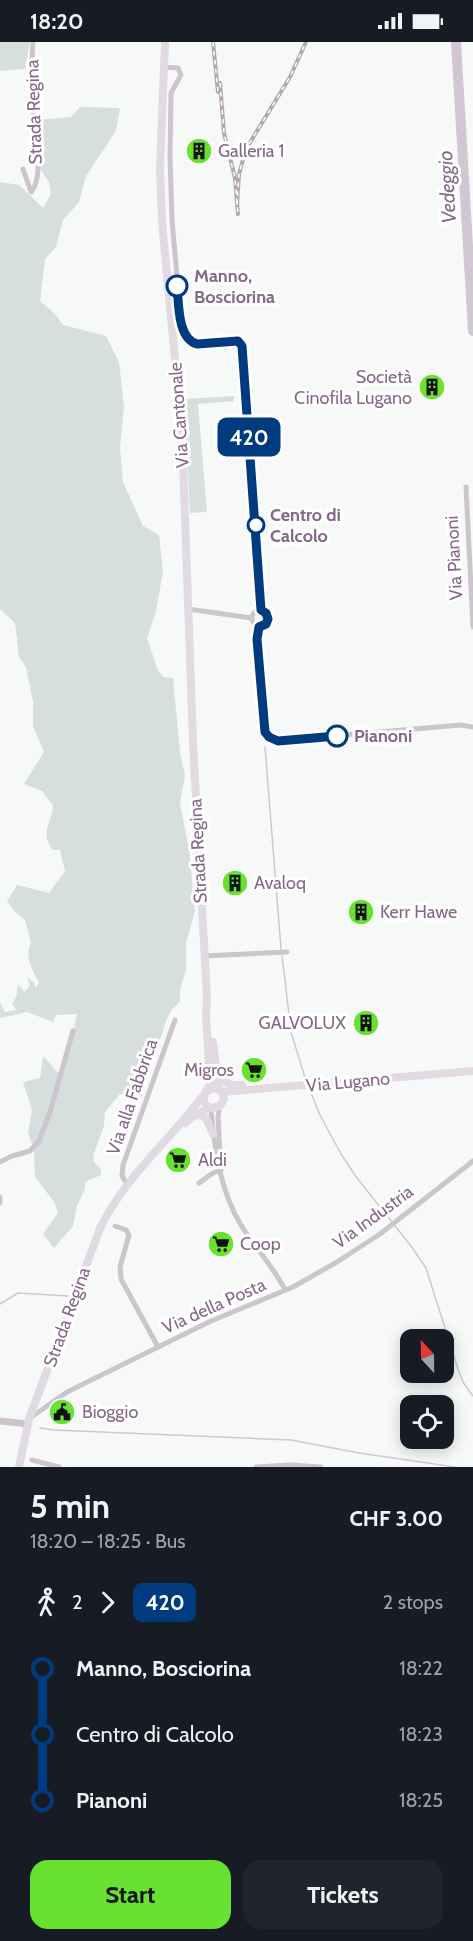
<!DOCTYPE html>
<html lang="en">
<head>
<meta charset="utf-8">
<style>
  body { margin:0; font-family:Cabin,sans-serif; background:#20242c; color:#f1f3f6; height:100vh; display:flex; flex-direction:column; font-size:22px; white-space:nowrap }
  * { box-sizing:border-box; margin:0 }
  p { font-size:20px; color:#9ea1a6 }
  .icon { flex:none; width:33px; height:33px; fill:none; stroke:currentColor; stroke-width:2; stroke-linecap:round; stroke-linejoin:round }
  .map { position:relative; height:1425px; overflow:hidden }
  .details { display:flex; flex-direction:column; background:#171b24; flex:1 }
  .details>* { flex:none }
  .badge { padding:0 12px; border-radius:9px; font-size:21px; line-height:39px }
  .needle { width:39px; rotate:338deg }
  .controls { position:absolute; left:400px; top:1287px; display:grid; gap:12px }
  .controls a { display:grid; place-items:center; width:54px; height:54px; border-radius:12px; background:#171b24; box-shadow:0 3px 15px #0003; font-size:30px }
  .map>.badge { position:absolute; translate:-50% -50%; box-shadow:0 0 0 3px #fff }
  .legs { display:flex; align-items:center; gap:9px; height:66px; padding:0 30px; font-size:20px }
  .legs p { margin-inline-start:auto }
  .summary { display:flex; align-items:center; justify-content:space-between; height:102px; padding:0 30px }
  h1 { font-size:33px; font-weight:700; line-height:45px }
  .action { display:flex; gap:12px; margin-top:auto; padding:12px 30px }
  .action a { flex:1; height:69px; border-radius:18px; background:#68e130; color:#111; font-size:24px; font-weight:700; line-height:69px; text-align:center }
  .action a+a { background:#20242c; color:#f1f3f6 }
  ul { padding:0 30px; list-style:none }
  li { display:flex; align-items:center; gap:21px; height:66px; font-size:22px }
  li i { display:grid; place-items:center; width:9px; height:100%; margin:0 8px; background:currentColor }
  li i::after { content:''; width:15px; height:15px; margin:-8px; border:4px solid; border-radius:50%; background:#171b24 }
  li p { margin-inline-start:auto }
  li:first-child i { background:linear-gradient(#0000 50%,currentColor 0) }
  li:last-child i { background:linear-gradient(currentColor 50%,#0000 0) }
  .status { display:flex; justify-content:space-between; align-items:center; height:42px; padding:0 30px; background:#171b24; direction:ltr }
  .status svg { height:16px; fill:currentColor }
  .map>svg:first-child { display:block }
</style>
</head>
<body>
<div class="status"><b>18:20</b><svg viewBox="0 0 49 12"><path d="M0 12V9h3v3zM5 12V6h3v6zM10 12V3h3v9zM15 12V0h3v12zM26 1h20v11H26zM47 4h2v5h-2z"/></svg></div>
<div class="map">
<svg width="473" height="1425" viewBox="0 0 473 1425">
  <rect width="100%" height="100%" fill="#f7f9f8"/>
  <!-- green -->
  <g fill="#d6dede">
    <polygon points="0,0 30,0 25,27 0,29"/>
    <path d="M80,65l40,1 -4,23 -30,45 -7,26 -16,18 -7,27 -11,12 -5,42 15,13 8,11 43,11 13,26 5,45 -4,40 3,35 20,44 16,9 4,36 -7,40 -9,27 11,33 6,6 9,1 7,75 5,22 -5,29 9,45 6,62 -9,32v27l-6,20v11l-9,10 -5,10 -26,80 -20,-7 -15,18 -1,14 -11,30 1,6 7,7v6l-16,7v7l-8,17 -4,20 -19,22 -11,-14 15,-21 -3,-10 -20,-26 -1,-26 -6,-19 4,-22 -9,-28 17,-4 3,-22 17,19 12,-36 5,-25 -21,1 -3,7 -26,-10 -27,6v-15l5,9 11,-2 -4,-7 4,-5 2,-14 6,8 6,-6 -3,-9 7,6 2,5 3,-6c-7,-13 -15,-25 -8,-40l-6,-22 -11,-9 -7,-10 10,-16 32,8 16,-22 -5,-21h-7c-14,-18 -1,-26 0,-45l-11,-14 -18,-7 20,-32 -11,-26v-24l-7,-35 -7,-10 -4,-34 -15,-14v-427l19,3 24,23 8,-14 -2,-12 -8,-12 -3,-50 33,-3z"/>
    <polygon points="234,354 234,359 198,362 207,470 190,471 184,357"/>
  </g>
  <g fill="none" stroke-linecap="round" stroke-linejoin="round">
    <!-- stream -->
    <g stroke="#d0c7d3" stroke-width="1.5">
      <polyline points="265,705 281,907"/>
      <polyline points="282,913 291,990 306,1039"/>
      <polyline points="309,1046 320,1073 341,1112 357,1136 411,1204 426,1226 458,1327 463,1340 473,1354"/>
      <polyline points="0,1262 18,1251 68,1254"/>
      <polyline points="40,1386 54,1388 291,1398 359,1411 455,1425"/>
    </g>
    <!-- river -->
    <polyline stroke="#d0c7d3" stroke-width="10" points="456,0 473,289"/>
    <!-- minor -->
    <g stroke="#ccc5cc" stroke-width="5">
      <polyline points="164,25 178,26 181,33 171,51 170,116 172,178 181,279 186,292 194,302 238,299 241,303 262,568"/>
      <path d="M23,127l8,23c14,-16 4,-63 2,-83 -1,-22 -2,-45 0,-67"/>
      <polyline points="466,445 473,585"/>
      <polyline points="188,567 251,576"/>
      <circle cx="260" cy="576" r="8"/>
      <path d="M259,584l-2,13 7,88c3,12 10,14 21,13l176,-15 12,2"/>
      <polyline points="204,914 287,910"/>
      <path d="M211,1066c3,39 9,83 30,117 13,22 33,42 44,65"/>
      <polyline points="220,1114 218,1074 220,1064"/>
      <polyline points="0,1120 12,1114 30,1109 39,1099 50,1070 73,989"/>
      <polyline points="199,1141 213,1131 221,1128"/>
      <polyline points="127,1142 122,1134 123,1123 175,978"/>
      <polyline points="0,1155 0,1161"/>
      <polyline points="115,1184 126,1188 129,1193 120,1225 121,1237 158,1305"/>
      <polyline points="30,1376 67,1350 211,1279 293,1245 337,1220 380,1192 473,1119"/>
      <polyline points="32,1418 59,1425"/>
      <polyline points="256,1425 290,1423 321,1425"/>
    </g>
    <!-- tertiary -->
    <polyline stroke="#ccc5cc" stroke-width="7" points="0,1379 28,1382"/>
    <!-- secondary -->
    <g stroke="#e1dae2" stroke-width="8">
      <path d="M165,0l-5,127 2,53 20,211 11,310 14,254 -1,16 4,71c-5,10 -12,18 1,24l9,-2 4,-7 -2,-7 -6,-4 -10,3"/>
      <polyline points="213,1000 219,1047"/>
      <path d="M217,1029c5,12 13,15 25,14"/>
      <polyline points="222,1050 473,1029"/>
      <polyline points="194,1074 200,1073 206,1076 213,1092"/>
      <polyline points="185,1081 194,1073 209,1066"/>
      <path d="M19,1425l10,-48 72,-193c27,-53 70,-86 103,-132"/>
    </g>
    <defs>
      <g id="rail">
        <polyline points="213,0 218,50"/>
        <polyline points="220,41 224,91 235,136 238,172"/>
        <polyline points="237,163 239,132 246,107 290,35 306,0"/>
      </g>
    </defs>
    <!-- rail casing -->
    <use href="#rail" stroke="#b2a8b3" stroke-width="4"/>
    <!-- rail -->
    <use href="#rail" stroke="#fff" stroke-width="1.5" stroke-dasharray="4.5" stroke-linecap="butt"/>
  </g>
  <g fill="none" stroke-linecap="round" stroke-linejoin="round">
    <defs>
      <path id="line-1" d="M177,244c2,17 0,52 20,58l41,-3 4,5 19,264 5,3 2,6 -2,5 -7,3 -2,12 8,93 4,5 9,4 59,-5"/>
    </defs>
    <!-- line-1 casing -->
    <use href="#line-1" stroke="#fff" stroke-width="14"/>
    <!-- line-1 -->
    <use href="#line-1" stroke="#003b80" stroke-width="9"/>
  </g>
  <!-- icons -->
  <defs>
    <symbol id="building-disc" viewBox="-11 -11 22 22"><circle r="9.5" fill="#68e130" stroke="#fff"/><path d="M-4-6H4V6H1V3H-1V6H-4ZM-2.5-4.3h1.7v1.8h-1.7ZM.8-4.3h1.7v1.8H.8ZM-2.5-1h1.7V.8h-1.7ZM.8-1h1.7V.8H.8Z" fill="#111"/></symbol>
    <symbol id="supermarket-disc" viewBox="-11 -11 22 22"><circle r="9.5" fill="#68e130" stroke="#fff"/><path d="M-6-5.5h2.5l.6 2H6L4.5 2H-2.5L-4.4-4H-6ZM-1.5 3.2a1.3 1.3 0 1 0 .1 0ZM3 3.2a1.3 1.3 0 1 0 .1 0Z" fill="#111"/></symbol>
    <symbol id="civic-disc" viewBox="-11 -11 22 22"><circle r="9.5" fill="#68e130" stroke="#fff"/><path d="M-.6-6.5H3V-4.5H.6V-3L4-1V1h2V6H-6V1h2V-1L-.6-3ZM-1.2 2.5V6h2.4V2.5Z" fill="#111"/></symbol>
  </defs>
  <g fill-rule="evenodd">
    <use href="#building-disc" x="184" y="94" width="30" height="30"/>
    <use href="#building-disc" x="417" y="330" width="30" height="30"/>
    <use href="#building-disc" x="220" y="826" width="30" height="30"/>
    <use href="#building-disc" x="346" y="855" width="30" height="30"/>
    <use href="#building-disc" x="351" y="966" width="30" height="30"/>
    <use href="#supermarket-disc" x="239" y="1013" width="30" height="30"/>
    <use href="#supermarket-disc" x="163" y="1103" width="30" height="30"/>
    <use href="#supermarket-disc" x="206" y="1187" width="30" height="30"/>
    <use href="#civic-disc" x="47" y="1355" width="30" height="30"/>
  </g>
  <!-- markers -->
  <g fill="#fff" stroke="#003b80" stroke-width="3">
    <circle cx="177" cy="244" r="10"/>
    <circle cx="256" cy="483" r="8"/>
    <circle cx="337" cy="694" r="10"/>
  </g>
  <g text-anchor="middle" stroke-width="6" stroke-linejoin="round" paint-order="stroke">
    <!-- street labels -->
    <g font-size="18" fill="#856988" stroke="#fff">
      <text transform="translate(34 70) rotate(-92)" y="6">Strada Regina</text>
      <text transform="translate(179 373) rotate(-94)" y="6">Via Cantonale</text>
      <text transform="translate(454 516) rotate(-93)" y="6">Via Pianoni</text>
      <text transform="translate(198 809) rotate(-93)" y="6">Strada Regina</text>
      <text transform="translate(348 1040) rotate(-5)" y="6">Via Lugano</text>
      <text transform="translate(132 1055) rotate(-71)" y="6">Via alla Fabbrica</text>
      <text transform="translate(373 1175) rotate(-36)" y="6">Via Industria</text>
      <text transform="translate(214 1264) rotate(-24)" y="6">Via della Posta</text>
      <text transform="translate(67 1275) rotate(-70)" y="6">Strada Regina</text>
    </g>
    <!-- poi labels -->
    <g font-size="18" fill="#856988" stroke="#fff" text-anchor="start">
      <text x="218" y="115">Galleria 1</text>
      <text x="412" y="341" text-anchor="end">Società<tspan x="412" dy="21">Cinofila Lugano</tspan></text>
      <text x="254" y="847">Avaloq</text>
      <text x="380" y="876">Kerr Hawe</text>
      <text x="346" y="987" text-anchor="end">GALVOLUX</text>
      <text x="234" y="1034" text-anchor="end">Migros</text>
      <text x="198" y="1124">Aldi</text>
      <text x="240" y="1208">Coop</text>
      <text x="82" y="1376">Bioggio</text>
    </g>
    <!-- stop labels -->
    <g font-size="18" font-weight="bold" fill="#856988" stroke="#fff" text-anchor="start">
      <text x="194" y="240">Manno,<tspan x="194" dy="21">Bosciorina</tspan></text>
      <text x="270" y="479">Centro di<tspan x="270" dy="21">Calcolo</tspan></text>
      <text x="354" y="700">Pianoni</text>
    </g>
    <!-- water labels -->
    <g font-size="20" font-style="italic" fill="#816a8a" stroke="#fff">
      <text transform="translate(447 145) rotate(-93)" y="7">Vedeggio</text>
    </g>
  </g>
</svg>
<div class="controls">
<a><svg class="needle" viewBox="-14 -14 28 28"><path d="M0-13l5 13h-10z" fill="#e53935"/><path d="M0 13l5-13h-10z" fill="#9ea1a6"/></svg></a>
<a><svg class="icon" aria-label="locate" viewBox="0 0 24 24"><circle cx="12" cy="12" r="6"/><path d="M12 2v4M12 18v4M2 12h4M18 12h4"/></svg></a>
</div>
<b class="badge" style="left:249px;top:395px;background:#003b80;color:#fff">420</b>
</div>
<section class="details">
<div class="summary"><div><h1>5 min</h1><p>18:20 – 18:25 · Bus</p></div><b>CHF 3.00</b></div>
<div class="legs"><svg class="icon" aria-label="walk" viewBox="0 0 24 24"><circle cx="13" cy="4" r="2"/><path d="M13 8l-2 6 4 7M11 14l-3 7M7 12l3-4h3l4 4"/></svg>2<svg class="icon" aria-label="forward" viewBox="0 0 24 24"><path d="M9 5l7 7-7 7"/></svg><b class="badge" style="background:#003b80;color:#fff">420</b><p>2 stops</p></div>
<ul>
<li><i style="color:#003b80"></i><b>Manno, Bosciorina</b><p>18:22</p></li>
<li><i style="color:#003b80"></i><span>Centro di Calcolo</span><p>18:23</p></li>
<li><i style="color:#003b80"></i><b>Pianoni</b><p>18:25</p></li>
</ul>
<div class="action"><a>Start</a><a>Tickets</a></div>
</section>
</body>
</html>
